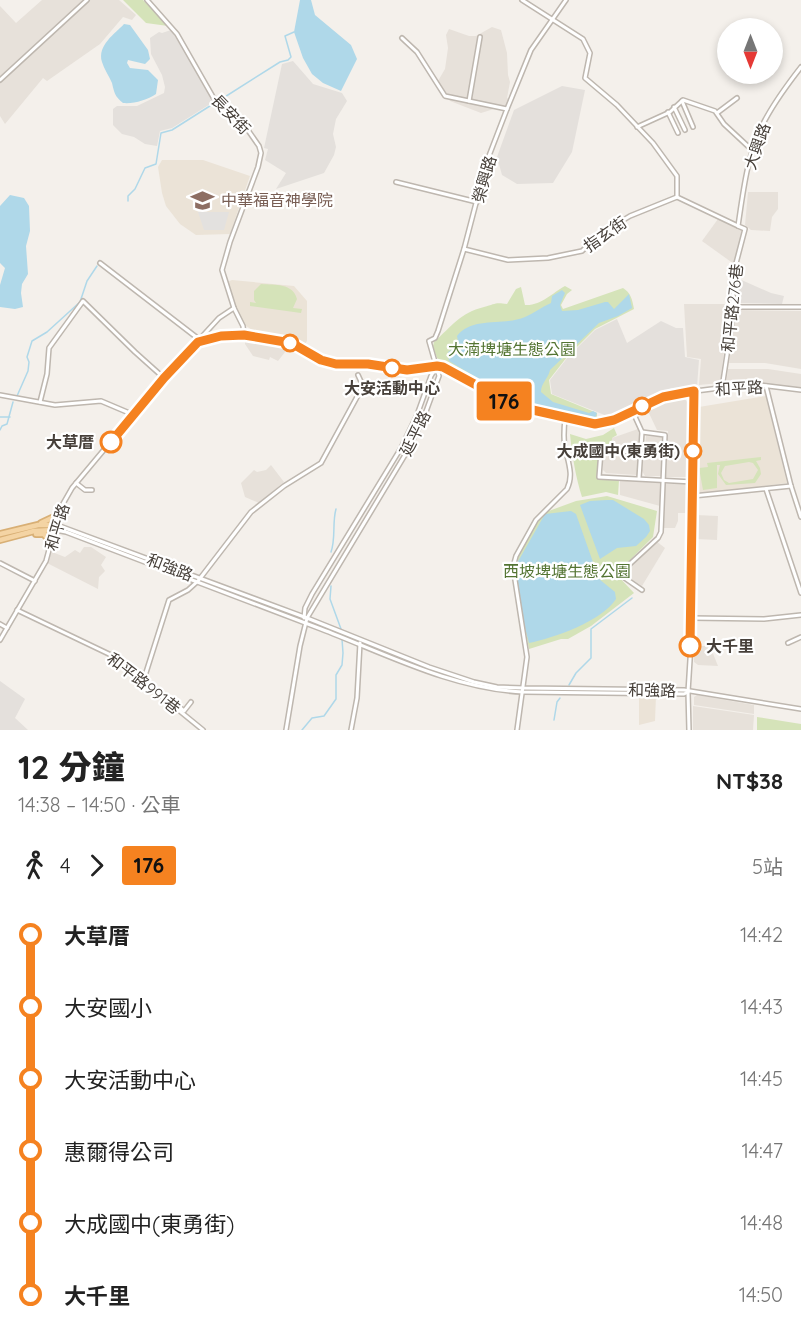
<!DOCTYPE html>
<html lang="zh-TW">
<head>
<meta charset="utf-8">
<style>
  body { margin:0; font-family:Quicksand,"Noto Sans TC",sans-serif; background:#f6f6f6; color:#222; height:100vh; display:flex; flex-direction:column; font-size:22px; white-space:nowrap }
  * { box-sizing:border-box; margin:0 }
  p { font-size:20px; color:#767676 }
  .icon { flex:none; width:33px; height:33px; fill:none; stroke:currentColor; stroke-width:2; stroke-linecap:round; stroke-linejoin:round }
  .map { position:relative; height:730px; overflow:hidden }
  .sheet { display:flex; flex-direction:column; background:#fff; flex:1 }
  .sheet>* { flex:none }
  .badge { padding:0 12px; border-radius:4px; font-size:21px; line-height:39px }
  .needle { width:39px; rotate:180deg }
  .controls { position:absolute; left:717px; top:18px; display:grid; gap:12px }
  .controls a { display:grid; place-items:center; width:66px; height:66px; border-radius:50%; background:#fff; box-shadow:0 3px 9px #0003; font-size:30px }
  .map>.badge { position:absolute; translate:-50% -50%; box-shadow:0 0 0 3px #fff }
  .legs { display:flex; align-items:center; gap:9px; height:66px; padding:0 18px; font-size:20px }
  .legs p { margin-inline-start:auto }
  .summary { display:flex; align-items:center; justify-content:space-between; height:102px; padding:0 18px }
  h1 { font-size:33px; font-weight:800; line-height:45px }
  ul { padding:0 18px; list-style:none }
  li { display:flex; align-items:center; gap:21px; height:72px; font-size:22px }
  li i { display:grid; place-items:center; width:9px; height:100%; margin:0 8px; background:currentColor }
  li i::after { content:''; width:15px; height:15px; margin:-8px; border:4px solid; border-radius:50%; background:#fff }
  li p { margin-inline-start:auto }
  li:first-child i { background:linear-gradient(#0000 50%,currentColor 0) }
  li:last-child i { background:linear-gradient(currentColor 50%,#0000 0) }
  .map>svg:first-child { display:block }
</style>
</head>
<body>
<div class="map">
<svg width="801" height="730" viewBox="0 0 801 730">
  <rect width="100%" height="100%" fill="#f4f0eb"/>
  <!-- residential -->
  <g fill="#e7e1da">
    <polygon points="42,0 119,0 136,15 132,20 123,17 100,44 47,81 43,78 5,124 0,116 0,6 16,23"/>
    <polygon points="492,27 501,30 507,53 508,75 510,82 507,98 509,99 507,105 481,113 450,101 438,81 445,69 448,48 446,35 449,29 469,36 476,36"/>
    <polygon points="748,192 778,192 778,209 772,217 770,231 751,230 745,225"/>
    <polygon points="718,219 742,230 734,264 702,241"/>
    <polygon points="684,304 730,304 720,383 699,385 701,359 687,357"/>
    <polygon points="735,310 801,311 801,369 765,363 729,363"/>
    <polygon points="245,339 275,343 289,347 278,361 270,357 269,360 253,356 245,344"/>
    <polygon points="728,369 768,369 801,374 801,388 752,382 726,385"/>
    <polygon points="683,397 688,403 687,477 666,477 668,431 657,430 647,409 672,399"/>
    <polygon points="638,429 642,432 640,450 612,449 612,438"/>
    <polygon points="646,436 663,437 661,476 645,476 642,471"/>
    <polygon points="606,453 639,455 637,475 606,473 603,470 603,454"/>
    <polygon points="271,465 284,482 259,503 245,497 241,483 254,470 257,472 266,470"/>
    <polygon points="620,480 661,483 660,506 620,495"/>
    <polygon points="689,483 687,513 678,513 678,521 675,528 663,528 665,484"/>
    <polygon points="696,515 718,516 717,540 696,539"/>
    <polygon points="656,541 665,548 642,586 624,574"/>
    <polygon points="84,547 91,547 106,557 101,565 105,571 99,577 98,589 47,563 52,552 65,557 75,550 80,553"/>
    <polygon points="696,646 710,646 718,666 698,665 694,662 694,647"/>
    <polygon points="697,695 754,705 754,714 694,705 694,697"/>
    <polygon points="693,706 754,715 753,730 693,730"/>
  </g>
  <!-- industrial -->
  <g fill="#e4e0dc">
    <polygon points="171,30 215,101 172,128 160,131 157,146 145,144 134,137 122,134 113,125 113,109 117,106 137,106 164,93 165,87 162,75 151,54 150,38 159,32 162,33"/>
    <polygon points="293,61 313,84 342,93 347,101 336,119 333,134 336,147 334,155 324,173 276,189 286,173 265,160 268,149 264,148 282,64"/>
    <polygon points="562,86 585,90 572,152 553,183 517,184 502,175 497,157 514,110"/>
    <polygon points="737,278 771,293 784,296 782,304 737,303"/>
    <polygon points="617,319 627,343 661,321 676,328 683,328 685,357 699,360 697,387 672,388 607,416 552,394 550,380 568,357 595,330"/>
    <polygon points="0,681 25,699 15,718 28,730 0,730"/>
  </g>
  <!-- education -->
  <g fill="#ebe3d7">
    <polygon points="162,160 203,160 250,176 230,234 196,235 180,224 166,206 162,193 158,167"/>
    <polygon points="232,280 294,286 307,301 307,341 304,345 287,338 257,333 246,326 235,307 227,282"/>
    <polygon points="766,396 787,483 698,495 699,407"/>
    <polygon points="639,696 656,696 655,721 639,725"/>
  </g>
  <!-- green -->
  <g fill="#d5e3b9" fill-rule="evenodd">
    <polygon points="123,0 143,0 168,26 146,23"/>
    <path d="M261,284c14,1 32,-1 36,15l-4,9 9,1 -1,4 -51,-7v-4l6,1 -2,-3v-9z"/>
    <path d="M565,286l7,4 -5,4 -6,11 2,4 60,-21c8,5 9,11 11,21l-39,20 -28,28 -18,23 2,14 46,19v7l-81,-17 -79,-45 -4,-12 1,-4c18,-16 26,-29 50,-35 11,-3 11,-5 23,-3l9,-15 5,-2 4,18c16,1 27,-12 40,-19z"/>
    <path d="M614,428l3,7 -5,3v11l-13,1 -2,27 22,3 -1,15 -12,-3 -24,5c-6,-18 -10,-42 -12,-63l16,5 17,-4z"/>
    <path d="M761,457v3l-5,1 4,7 1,6 -6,9 -29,2 -8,-11 2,-9h-3v23l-14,2 -4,-22 9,-1 -1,-4zM749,462l4,1 5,7 -5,9 -24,4 -5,-3 -3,-7 4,-7z"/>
    <polygon points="607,496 657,511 653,537 616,574 634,593 591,626 568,639 561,639 529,649 514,569 516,561 537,522 546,512 576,501"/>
    <polygon points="757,717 801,724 801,730 757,730"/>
  </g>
  <!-- parking -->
  <polygon fill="#e3e1df" points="198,212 229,212 224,230 204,230"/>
  <!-- water -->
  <g fill="#afd8e9">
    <polygon points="300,0 311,0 315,15 351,45 357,59 341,91 323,83 312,74 303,58 294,32"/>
    <path d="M124,24l6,1 18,25 2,9 -5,5 -17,-4 -1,3 3,5 18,2 10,10 -2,14c-9,6 -22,10 -33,9 -8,-6 -9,-11 -11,-20 -3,-7 -8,-14 -10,-21 -5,-17 13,-28 22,-38z"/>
    <polygon points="10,195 24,198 29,206 30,231 26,246 28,274 22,284 21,293 23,307 15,309 0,307 0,285 5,268 0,263 0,206"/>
    <path d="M562,290l3,3 -5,12 2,6 16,-1 27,-8h3l6,7 15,-15 3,14 -14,8 -19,7 -49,47c-2,9 -9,13 -9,22l12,10 36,11 4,-2 4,2 -2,5 -78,-16 -68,-41 -1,-9 11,-6 -2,-10c15,-20 48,-10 68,-19 9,-4 17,-10 26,-14l1,-7z"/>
    <polygon points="607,500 613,500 644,519 649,525 650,531 646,537 636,546 617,548 600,559 580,505 590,501"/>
    <path d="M571,511l5,3 23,65 16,13 1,7c-14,22 -62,39 -87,44l-7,-27 -6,-51 29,-51z"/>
  </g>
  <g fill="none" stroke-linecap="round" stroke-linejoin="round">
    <!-- stream -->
    <g stroke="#afd8e9" stroke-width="1.5">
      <polyline points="220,100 280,62 288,60 291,57 285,36 294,32"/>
      <polyline points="128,201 128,196 135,189 145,168 156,164 161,133 172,130 213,104"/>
      <polyline points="17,396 28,371 29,362 27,357 32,341 47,332 80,302 87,281 97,266"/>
      <polyline points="0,417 10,417"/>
      <polyline points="0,430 2,426 7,424 13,402"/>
      <path d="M331,552c5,-14 1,-29 5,-43"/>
      <polyline points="331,586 330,599 341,629"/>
      <polyline points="569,685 576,673 591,658 591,629 632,598"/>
      <polyline points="554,720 557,702 560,698"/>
      <polyline points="302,730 312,718 324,716 336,699 336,675 342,665 343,653 342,639"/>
    </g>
    <defs>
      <g id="minor">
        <polyline points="147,0 177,34 213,97 243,123 259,146 261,153 258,167 230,242 222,270 234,308 243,326 244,334"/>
        <polyline points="522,0 583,39 590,53 585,78 617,105 653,143 677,176 677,197"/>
        <polyline points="402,38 417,52 445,96 507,109"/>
        <polyline points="0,80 87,0"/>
        <polyline points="469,101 480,37"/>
        <polyline points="682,101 693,127"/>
        <polyline points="674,107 685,130"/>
        <polyline points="668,112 678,133"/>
        <polyline points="717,113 737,98"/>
        <polyline points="637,127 670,112 683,100 715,111 724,124 752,150"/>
        <polyline points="396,182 477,202"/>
        <polyline points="464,249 508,260 548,258 582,251 600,234 630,216 677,197 738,226"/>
        <polyline points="100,263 200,340"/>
        <polyline points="733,307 801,307"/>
        <polyline points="198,342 221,336 244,335 269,338 295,345 321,360 336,364 368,364 407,370 443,367 515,406 595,424 614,419 663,397 680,393 751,384 801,390"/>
        <polyline points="766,386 791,486 801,517"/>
        <path d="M722,388l10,-66 2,-51 11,-42 -7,-3c5,-33 9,-70 24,-100 10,-21 25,-41 39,-59"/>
        <polyline points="0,395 55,405 101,401 134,415"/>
        <polyline points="40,402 47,374 49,348 83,301 135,352 164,378"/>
        <polyline points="632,410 642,432 639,478"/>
        <polyline points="642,432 665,435 661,532 658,538 619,574 642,590"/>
        <polyline points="640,452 601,451 599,477 693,482"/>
        <polyline points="76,483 85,490 92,490"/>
        <polyline points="766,489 801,593"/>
        <polyline points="693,496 791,486"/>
        <polyline points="57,525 307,618 429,667 474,682 497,687 524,688 684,690 801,709"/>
        <path d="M55,530l11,2c85,32 170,64 255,97 65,25 132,60 202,63l161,2 4,-2"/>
        <polyline points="0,563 35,581"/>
        <polyline points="17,610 111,655 203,730"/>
        <polyline points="304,618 305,608 312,594 401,448 417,415 431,376 437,366"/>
        <polyline points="691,618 764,619 801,615"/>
        <polyline points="0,624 7,628"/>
        <polyline points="0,640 46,561 60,509 72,488 164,378 219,318 234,308"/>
        <polyline points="788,643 801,637"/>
        <polyline points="143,682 169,600 188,590 198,581 251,512 284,486 321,463 363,386 358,375"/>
        <polyline points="177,705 184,711 191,702"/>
        <polyline points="286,730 300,646 307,618 408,450 424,417 439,376 429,341 435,338 438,331 464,249 487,161 507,109 531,50 566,0"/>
        <polyline points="351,730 357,698 360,643"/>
        <path d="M517,730l10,-73 -14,-90 3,-11 20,-36 31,-31c7,-14 1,-27 -2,-42 -2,-9 -1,-19 0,-29"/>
        <polyline points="689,730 688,692 691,644 694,391"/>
      </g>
      <g id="major">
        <polyline points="41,523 58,515"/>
        <polyline points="0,534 38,525 56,525"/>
        <polyline points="36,534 44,534 52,544"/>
        <polyline points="0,540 34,531 55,530"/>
      </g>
    </defs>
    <!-- minor casing -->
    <use href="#minor" stroke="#beb7af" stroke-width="6"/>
    <!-- major casing -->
    <use href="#major" stroke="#d8af75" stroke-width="8"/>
    <!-- minor -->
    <use href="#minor" stroke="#fff" stroke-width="3"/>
    <!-- major -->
    <use href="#major" stroke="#f4d4a4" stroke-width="4.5"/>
  </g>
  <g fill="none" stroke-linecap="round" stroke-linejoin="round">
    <defs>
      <polyline id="line-1" points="111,442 164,378 198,342 221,336 244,335 285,342 295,345 321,360 336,364 368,364 407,370 437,366 443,367 515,406 595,424 614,420 663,397 694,391 690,646"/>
    </defs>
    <!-- line-1 casing -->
    <use href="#line-1" stroke="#fff" stroke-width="14"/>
    <!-- line-1 -->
    <use href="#line-1" stroke="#f58220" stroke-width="9"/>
  </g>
  <!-- icons -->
  <defs>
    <symbol id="university-bare" viewBox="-9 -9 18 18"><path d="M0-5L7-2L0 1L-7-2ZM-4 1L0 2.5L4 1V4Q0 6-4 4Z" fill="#8d6e63" stroke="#fff" stroke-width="2.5" paint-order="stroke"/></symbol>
  </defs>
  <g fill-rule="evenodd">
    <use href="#university-bare" x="186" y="184" width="33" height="33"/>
  </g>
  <!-- markers -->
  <g fill="#fff" stroke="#f58220" stroke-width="3">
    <circle cx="290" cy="343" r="8"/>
    <circle cx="392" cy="368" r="8"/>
    <circle cx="642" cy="406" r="8"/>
    <circle cx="111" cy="442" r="10"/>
    <circle cx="693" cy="451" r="8"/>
    <circle cx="690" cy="646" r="10"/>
  </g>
  <g text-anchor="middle" stroke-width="4.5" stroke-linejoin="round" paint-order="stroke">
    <!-- street labels -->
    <g font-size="16" fill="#47403a" stroke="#fff">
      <text transform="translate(231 114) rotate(46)" y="6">長安街</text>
      <text transform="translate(757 146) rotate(-71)" y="6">大興路</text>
      <text transform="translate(484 179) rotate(-74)" y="6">榮興路</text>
      <text transform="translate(605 234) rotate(-35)" y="6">指玄街</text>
      <text transform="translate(732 308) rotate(-84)" y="6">和平路276巷</text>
      <text transform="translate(739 388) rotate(-3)" y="6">和平路</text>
      <text transform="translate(415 433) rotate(-64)" y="6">延平路</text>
      <text transform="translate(57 527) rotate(-73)" y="6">和平路</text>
      <text transform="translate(170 567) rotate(21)" y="6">和強路</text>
      <text transform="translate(144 683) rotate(38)" y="6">和平路991巷</text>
      <text transform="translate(652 690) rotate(1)" y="6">和強路</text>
    </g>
    <!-- education labels -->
    <g font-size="16" fill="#785e54" stroke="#fff" text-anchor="start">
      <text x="221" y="206">中華福音神學院</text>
    </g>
    <!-- park labels -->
    <g font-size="16" fill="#537432" stroke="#fff">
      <text x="512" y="355">大湳埤塘生態公園</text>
      <text x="567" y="577">西坡埤塘生態公園</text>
    </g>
    <!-- stop labels -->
    <g font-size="16" font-weight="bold" fill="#47403a" stroke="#fff" text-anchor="end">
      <text x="392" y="394" text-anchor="middle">大安活動中心</text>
      <text x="94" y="448">大草厝</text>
      <text x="680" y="457">大成國中(東勇街)</text>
      <text x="706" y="652" text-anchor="start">大千里</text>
    </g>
  </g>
</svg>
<div class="controls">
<a><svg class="needle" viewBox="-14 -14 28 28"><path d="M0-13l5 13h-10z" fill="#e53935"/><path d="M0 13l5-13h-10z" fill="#767676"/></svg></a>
</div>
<b class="badge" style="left:504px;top:401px;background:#f58220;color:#111">176</b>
</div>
<section class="sheet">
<div class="summary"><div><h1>12 分鐘</h1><p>14:38 – 14:50 · 公車</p></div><b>NT$38</b></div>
<div class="legs"><svg class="icon" aria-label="walk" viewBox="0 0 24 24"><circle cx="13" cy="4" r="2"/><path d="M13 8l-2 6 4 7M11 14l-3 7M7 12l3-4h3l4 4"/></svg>4<svg class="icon" aria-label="forward" viewBox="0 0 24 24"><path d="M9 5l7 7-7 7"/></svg><b class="badge" style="background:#f58220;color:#111">176</b><p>5站</p></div>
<ul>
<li><i style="color:#f58220"></i><b>大草厝</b><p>14:42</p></li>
<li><i style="color:#f58220"></i><span>大安國小</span><p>14:43</p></li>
<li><i style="color:#f58220"></i><span>大安活動中心</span><p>14:45</p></li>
<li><i style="color:#f58220"></i><span>惠爾得公司</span><p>14:47</p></li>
<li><i style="color:#f58220"></i><span>大成國中(東勇街)</span><p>14:48</p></li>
<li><i style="color:#f58220"></i><b>大千里</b><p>14:50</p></li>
</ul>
</section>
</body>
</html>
